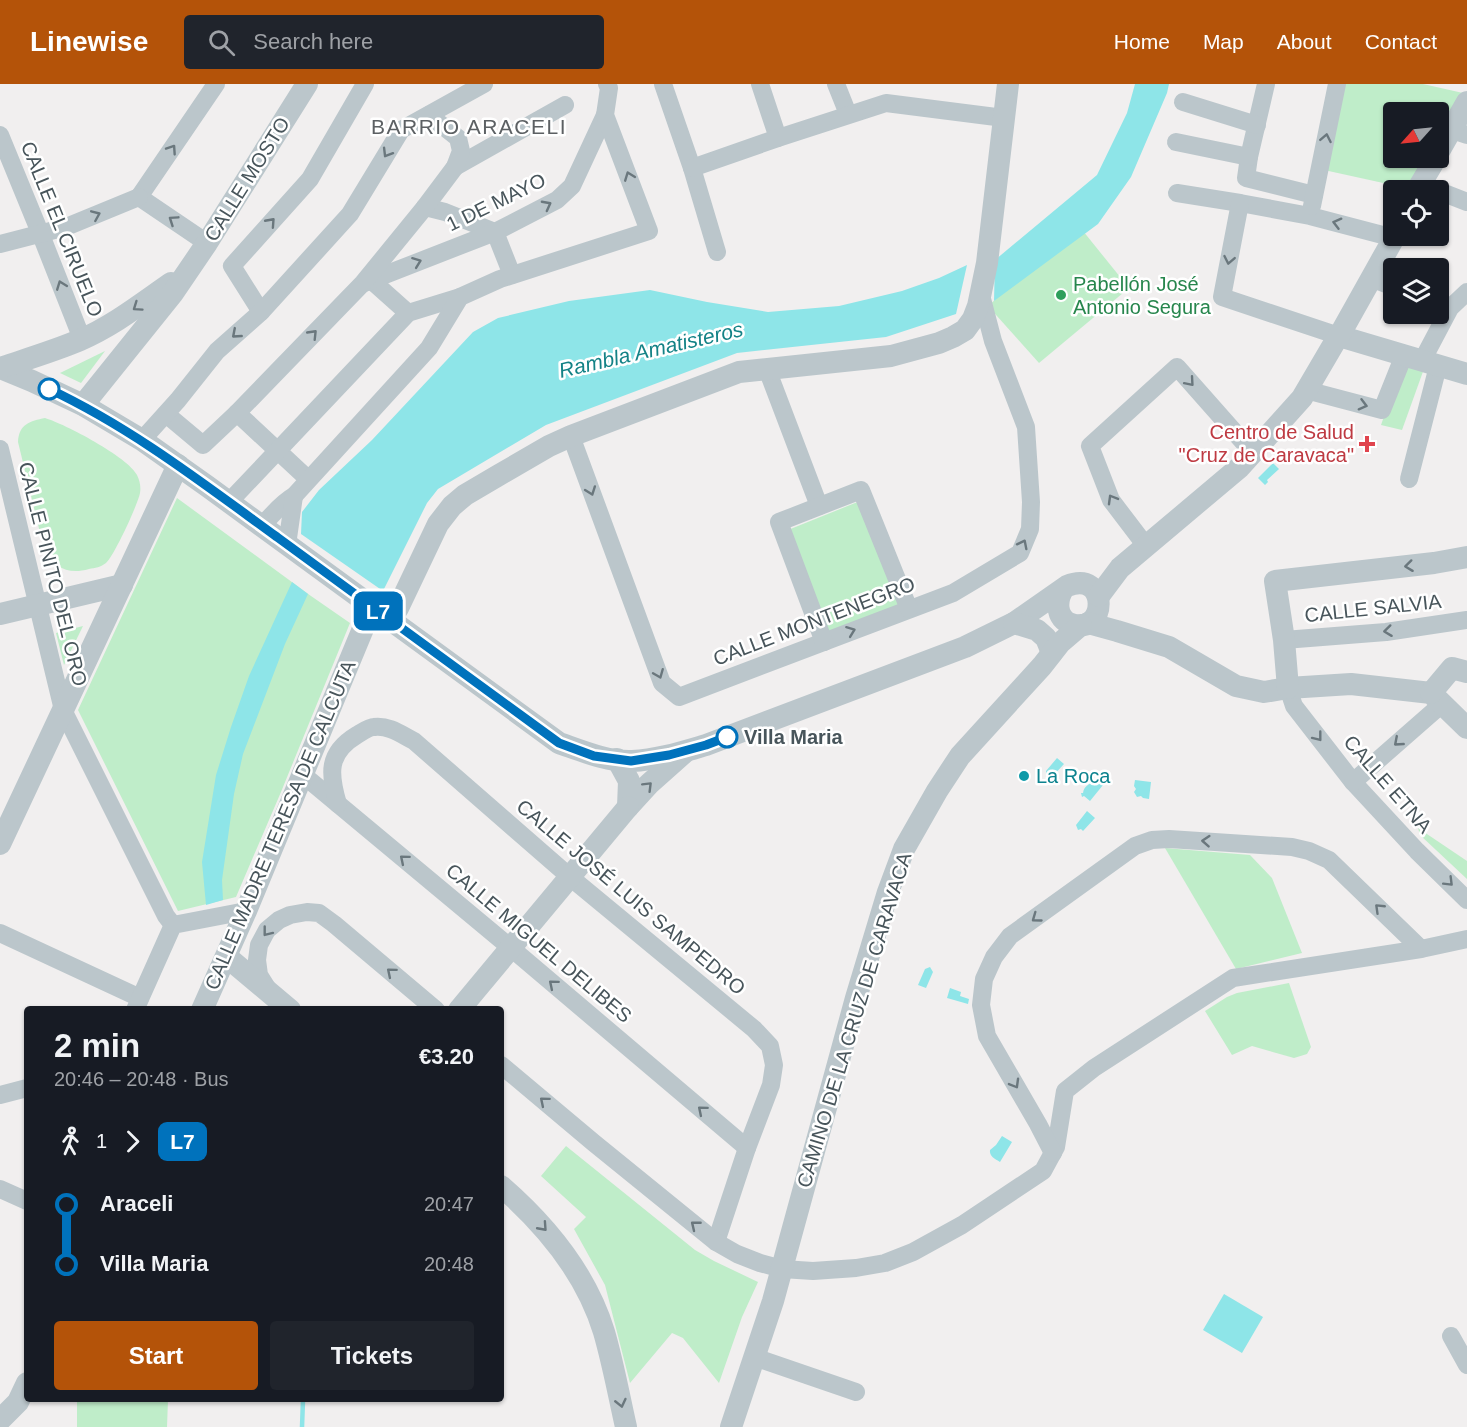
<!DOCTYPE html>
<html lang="en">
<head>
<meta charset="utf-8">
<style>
  body { margin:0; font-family:Arial,sans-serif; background:#20242c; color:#f1f3f6; height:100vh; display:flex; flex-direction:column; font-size:22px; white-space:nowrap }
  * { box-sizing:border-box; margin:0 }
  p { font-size:20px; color:#9ea1a6 }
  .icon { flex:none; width:33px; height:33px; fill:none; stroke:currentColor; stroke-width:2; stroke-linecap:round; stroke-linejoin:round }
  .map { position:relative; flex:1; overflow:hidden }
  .details { position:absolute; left:24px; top:922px; width:480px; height:396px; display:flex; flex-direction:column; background:#171b24; border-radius:6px; box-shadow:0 2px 4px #0004 }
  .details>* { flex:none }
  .badge { padding:0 12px; border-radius:9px; font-size:21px; line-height:39px }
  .needle { width:39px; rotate:243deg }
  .buttons { position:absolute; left:1383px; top:18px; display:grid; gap:12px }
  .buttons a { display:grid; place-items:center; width:66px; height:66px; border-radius:6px; background:#171b24; box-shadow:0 2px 4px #0004; font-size:30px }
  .map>.badge { position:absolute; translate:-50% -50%; box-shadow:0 0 0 3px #fff }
  .legs { display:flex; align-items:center; gap:9px; height:66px; padding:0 30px; font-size:20px }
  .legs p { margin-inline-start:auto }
  .overview { display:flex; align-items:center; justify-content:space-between; height:102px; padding:0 30px }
  h1 { font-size:33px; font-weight:700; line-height:45px }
  .action { display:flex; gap:12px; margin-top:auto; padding:12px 30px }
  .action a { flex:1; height:69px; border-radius:6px; background:#b45309; color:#fff; font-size:24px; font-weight:700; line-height:69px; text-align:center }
  .action a+a { background:#20242c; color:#f1f3f6 }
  ul { padding:0 30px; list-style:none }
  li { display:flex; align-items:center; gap:21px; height:60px; font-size:22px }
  li i { display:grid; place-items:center; width:9px; height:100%; margin:0 8px; background:currentColor }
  li i::after { content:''; width:15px; height:15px; margin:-8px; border:4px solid; border-radius:50%; background:#171b24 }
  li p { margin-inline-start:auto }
  li:first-child i { background:linear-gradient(#0000 50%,currentColor 0) }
  li:last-child i { background:linear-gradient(currentColor 50%,#0000 0) }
  header { display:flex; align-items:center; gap:36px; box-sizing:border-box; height:84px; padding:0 30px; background:#b45309; color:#fff }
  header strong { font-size:28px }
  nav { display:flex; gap:33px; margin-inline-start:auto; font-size:21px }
  .search { width:420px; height:54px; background:#20242c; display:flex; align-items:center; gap:15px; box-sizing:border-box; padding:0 21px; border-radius:6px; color:#9ea1a6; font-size:22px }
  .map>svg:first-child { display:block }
</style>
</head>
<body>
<header>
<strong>Linewise</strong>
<div class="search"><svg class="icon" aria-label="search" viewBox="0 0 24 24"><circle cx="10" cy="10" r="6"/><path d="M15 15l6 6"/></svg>Search here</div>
<nav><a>Home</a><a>Map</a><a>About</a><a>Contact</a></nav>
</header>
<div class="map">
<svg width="1467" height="1343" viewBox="0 0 1467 1343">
  <rect width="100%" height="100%" fill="#f1efef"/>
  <!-- green -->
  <g fill="#bfedc9">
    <polygon points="1342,0 1423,0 1463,9 1439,50 1438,28 1394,28 1394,74 1425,74 1406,104 1324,86"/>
    <polygon points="1079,142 1129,204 1039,279 988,222"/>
    <polygon points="105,267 81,299 60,289"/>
    <polygon points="1404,275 1425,282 1402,346 1381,341"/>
    <path d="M45,334c20,6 83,39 92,57 3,6 4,12 3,18 -2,11 -26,63 -34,70 -5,4 -11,5 -17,6 -21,6 -34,-1 -45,-20l-26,-107c1,-18 12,-21 27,-24z"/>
    <polygon points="177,414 311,512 350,539 281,708 236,813 178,827 78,626"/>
    <polygon points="860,417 900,521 827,549 788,446"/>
    <polygon points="83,542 64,581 56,549"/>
    <polygon points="1418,744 1467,777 1467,795 1420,751"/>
    <polygon points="1165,764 1250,771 1272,794 1302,869 1236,885"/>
    <polygon points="1289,899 1311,963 1307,970 1294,974 1252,962 1232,971 1205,927 1227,913 1237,909"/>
    <polygon points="566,1062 695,1166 714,1177 758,1198 742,1233 719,1299 683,1254 672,1249 630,1299 605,1201 574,1145 586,1133 541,1092"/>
    <polygon points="77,1316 168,1316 167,1343 77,1343"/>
  </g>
  <!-- water -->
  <g fill="#8ee5e8">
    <polygon points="1135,0 1169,0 1167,9 1131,93 1098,140 994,217 995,176 1097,91 1127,29"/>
    <polygon points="967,181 956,230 886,253 737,269 546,341 438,405 427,419 383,507 301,450 302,428 319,406 372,356 473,248 498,234 569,217 650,206 707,218 768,228 839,222 902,207 939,194"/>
    <polygon points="1273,379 1279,385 1267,396 1268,398 1265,401 1258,394"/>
    <polygon points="292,498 308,510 285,560 243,670 234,710 222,796 223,816 206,821 202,778 216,691 231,643 249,592"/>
    <polygon points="1057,674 1064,680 1052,693 1051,692 1048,693 1046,692 1046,687"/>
    <path d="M1098,696l5,5 -13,16 -6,-5 -2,1 -1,-4h2c1,-8 8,-10 15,-13z"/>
    <polygon points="1135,696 1151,698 1149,715 1143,714 1141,712 1137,713 1134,708 1136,705 1134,702"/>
    <polygon points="1087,727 1095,734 1083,747 1081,745 1078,746 1076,741"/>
    <polygon points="930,883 933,888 926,904 918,901 925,885"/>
    <polygon points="950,904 961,908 960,912 969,915 968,920 947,914"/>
    <path d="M1002,1052l10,6 -12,20c-5,-3 -11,-6 -10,-12l6,-5z"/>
    <polygon points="1224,1210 1263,1233 1242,1269 1203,1246"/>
  </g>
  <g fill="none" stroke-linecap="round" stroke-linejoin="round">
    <!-- stream -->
    <polyline stroke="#8ee5e8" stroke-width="4.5" points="302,1343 303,1316"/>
    <!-- minor -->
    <g stroke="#bbc6cb" stroke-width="18">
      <polyline points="663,0 692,84 717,168"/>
      <polyline points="760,0 778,54"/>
      <polyline points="836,0 848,30"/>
      <polyline points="1266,0 1249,73 1246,94 1314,111"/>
      <polyline points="1183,18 1257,41"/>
      <polyline points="1452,46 1467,51"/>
      <polyline points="0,51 41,151 82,255"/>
      <polyline points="1176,58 1249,73"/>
      <polyline points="455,83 565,21"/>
      <polyline points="692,84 778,54 886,19 1004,34"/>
      <polyline points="1421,100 1467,118"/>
      <polyline points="1177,109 1240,119 1310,132 1394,154"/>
      <polyline points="139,113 216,0"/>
      <polyline points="139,113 207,159"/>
      <polyline points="1240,119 1222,213 1339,252"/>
      <polyline points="1312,122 1337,0"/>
      <polyline points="425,123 445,128 495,148 512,191"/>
      <polyline points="0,160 66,143 139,113"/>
      <polyline points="1371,194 1394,203"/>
      <polyline points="371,196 408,229"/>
      <polyline points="364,199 495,148 557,116 572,102 605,31"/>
      <polyline points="261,228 232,182 310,95 365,0"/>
      <polyline points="1422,277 1450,224 1467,208"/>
      <polyline points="767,285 819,422"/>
      <polyline points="1306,306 1382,326 1404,271"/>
      <polyline points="237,329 308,395"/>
      <polyline points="166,330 203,361 237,329 363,199 425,123 455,83 461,67 458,54 429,31"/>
      <polyline points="571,352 662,599 679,613 953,509 1020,469 1030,445 1031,418 1026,343 993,257 981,211"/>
      <polyline points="142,356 178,316 217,267 261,228 350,130 401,46 484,0"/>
      <polyline points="0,365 63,626 166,832 173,841"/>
      <polyline points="1409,395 1438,282"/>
      <polyline points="229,418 408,229 460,213"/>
      <path d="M261,442c11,-10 20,-23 33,-30l135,-148 31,-51 40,-18 149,-48 -44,-116 4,-27 -2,-4"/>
      <polyline points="287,461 294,412"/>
      <polyline points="1146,462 1111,416 1090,362 1177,283 1253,369"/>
      <polyline points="1284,556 1386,548 1467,536"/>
      <polyline points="824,558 779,438 861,406 909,525"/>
      <polyline points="1288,604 1294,622 1353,698 1417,767 1467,816"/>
      <polyline points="302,690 511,864 747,1064"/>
      <polyline points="1353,698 1442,620"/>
      <path d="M338,720c-9,-30 -11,-51 19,-69 5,-3 12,-8 17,-8 15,-2 28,8 40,14l156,136 184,152 16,17 4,19 -3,20 -24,63 -31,94"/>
      <polyline points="0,849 140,914"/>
      <polyline points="269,907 259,891 257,876 259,861 267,846 279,836 290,831 307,828 319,829 334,840 436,926"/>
      <polyline points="135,926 173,841 246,827"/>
      <polyline points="501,981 594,1059 716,1158 737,1170 760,1179 782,1185 813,1187 856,1184 885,1179 913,1168 962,1141 1043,1087 1056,1063 1065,1007 1094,984 1233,894 1421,865 1467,855"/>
      <polyline points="0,1011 27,1004"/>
      <polyline points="1053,1069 1038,1040 987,952 981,921 984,895 994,873 1010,852 1135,762 1152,756 1169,755 1292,763 1309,767 1329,776 1421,865"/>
      <polyline points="0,1105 27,1117"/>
      <polyline points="1451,1252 1467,1281"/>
      <polyline points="754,1273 856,1308"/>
    </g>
    <!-- tertiary -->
    <g stroke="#bbc6cb" stroke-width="22">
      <polyline points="1438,69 1467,18"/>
      <polyline points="1417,106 1436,74"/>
      <polyline points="1339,252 1467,290"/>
      <path d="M0,284l32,13 51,24 59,35 65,46 352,257c23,8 49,19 73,18 25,-1 50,-9 74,-16l259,-98 49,-24 53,-37c42,-17 41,50 4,38 -16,-6 -15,-25 -7,-36"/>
      <path d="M0,284c27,-9 54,-17 80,-28 33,-14 62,-37 91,-57"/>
      <polyline points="83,321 173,209 207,159 307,0"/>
      <polyline points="1099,512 1120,484 1240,383 1302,314 1336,256 1339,252 1395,152"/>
      <polyline points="0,530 122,501"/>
      <polyline points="390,537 398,524 438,440 452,422 465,411 499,391 549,362 571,352 739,288 891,272 939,259 953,253 965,246 973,235 978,222 987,179 1008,0"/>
      <polyline points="1014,539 1037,546 1046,554 1052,569"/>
      <polyline points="1088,539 1117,547 1169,563 1236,602 1264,608 1288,604 1351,600 1431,609 1467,644"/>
      <polyline points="1288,604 1284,556 1275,497 1434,479 1467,473"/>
      <polyline points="1431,609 1452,584 1467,588"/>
      <polyline points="617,675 629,697 628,723 649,700 685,668"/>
      <polyline points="0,760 178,381"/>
      <polyline points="227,873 290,926"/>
      <polyline points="202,926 246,827 372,523"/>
      <polyline points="459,926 628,723"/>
      <path d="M501,1102c46,40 85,87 103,146 9,31 15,64 22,95"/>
      <polyline points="0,1336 18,1318 27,1299"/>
      <polyline points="731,1343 773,1217 856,914 888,808 904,765 937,707 960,672 1042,582 1060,559 1081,541"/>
    </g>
  </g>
  <!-- one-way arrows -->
  <defs><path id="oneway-chevron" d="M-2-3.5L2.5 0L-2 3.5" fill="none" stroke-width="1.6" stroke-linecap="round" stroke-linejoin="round" transform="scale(1.5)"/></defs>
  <g stroke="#6a777d">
    <use href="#oneway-chevron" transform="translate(1326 54) rotate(-79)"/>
    <use href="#oneway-chevron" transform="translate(172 65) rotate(-56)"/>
    <use href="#oneway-chevron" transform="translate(387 69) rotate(121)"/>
    <use href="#oneway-chevron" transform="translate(629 92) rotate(-111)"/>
    <use href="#oneway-chevron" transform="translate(547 121) rotate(-28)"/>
    <use href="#oneway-chevron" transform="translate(96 131) rotate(-23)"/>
    <use href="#oneway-chevron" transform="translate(173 136) rotate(-146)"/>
    <use href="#oneway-chevron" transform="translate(271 138) rotate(-48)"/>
    <use href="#oneway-chevron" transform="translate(1337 139) rotate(-165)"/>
    <use href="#oneway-chevron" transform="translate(1229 176) rotate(101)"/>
    <use href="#oneway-chevron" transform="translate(417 178) rotate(-21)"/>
    <use href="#oneway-chevron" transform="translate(61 201) rotate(-111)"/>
    <use href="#oneway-chevron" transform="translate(137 223) rotate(145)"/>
    <use href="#oneway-chevron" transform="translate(236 250) rotate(139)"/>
    <use href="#oneway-chevron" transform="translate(313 250) rotate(-46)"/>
    <use href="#oneway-chevron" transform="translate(1190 298) rotate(49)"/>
    <use href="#oneway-chevron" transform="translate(1363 321) rotate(15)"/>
    <use href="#oneway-chevron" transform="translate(591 407) rotate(70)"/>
    <use href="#oneway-chevron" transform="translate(1112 415) rotate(-120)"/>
    <use href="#oneway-chevron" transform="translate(1023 460) rotate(-63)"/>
    <use href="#oneway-chevron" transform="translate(1409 482) rotate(173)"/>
    <use href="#oneway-chevron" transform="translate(851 547) rotate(-21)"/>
    <use href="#oneway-chevron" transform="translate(1388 547) rotate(173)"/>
    <use href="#oneway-chevron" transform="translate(659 590) rotate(68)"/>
    <use href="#oneway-chevron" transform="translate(1318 653) rotate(52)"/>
    <use href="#oneway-chevron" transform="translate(1398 658) rotate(139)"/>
    <use href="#oneway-chevron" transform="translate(648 702) rotate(-45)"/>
    <use href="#oneway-chevron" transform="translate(1206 757) rotate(-176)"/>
    <use href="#oneway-chevron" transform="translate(404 775) rotate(-140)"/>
    <use href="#oneway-chevron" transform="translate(1449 798) rotate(45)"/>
    <use href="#oneway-chevron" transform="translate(1379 824) rotate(-136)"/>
    <use href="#oneway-chevron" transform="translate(1036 834) rotate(144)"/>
    <use href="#oneway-chevron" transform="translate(267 848) rotate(128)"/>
    <use href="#oneway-chevron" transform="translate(391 888) rotate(-140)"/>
    <use href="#oneway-chevron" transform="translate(553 900) rotate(-140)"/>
    <use href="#oneway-chevron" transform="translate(1015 1000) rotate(60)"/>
    <use href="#oneway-chevron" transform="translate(544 1017) rotate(-140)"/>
    <use href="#oneway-chevron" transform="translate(702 1026) rotate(-140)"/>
    <use href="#oneway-chevron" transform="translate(695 1141) rotate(-141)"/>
    <use href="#oneway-chevron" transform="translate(543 1143) rotate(48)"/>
    <use href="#oneway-chevron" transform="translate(621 1319) rotate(77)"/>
  </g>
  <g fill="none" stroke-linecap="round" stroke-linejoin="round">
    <defs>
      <path id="line-1" d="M49,305c83,39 155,95 228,148 94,69 188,138 282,206l35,13 37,5 38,-6 37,-10 21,-8"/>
    </defs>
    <!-- line-1 casing -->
    <use href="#line-1" stroke="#fff" stroke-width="14"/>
    <!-- line-1 -->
    <use href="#line-1" stroke="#0072bc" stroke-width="9"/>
  </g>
  <!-- markers -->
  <circle fill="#2e9e5b" stroke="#fff" stroke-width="2" cx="1061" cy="211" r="6"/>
  <g fill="#fff" stroke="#0072bc" stroke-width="3">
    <circle cx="49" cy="305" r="10"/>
    <circle cx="727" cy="653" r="10"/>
  </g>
  <path fill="#e0444e" stroke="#fff" stroke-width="2" d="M1364 351h6v6h6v6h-6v6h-6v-6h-6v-6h6z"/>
  <circle fill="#0f9aa8" stroke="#fff" stroke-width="2" cx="1024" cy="692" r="6"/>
  <g text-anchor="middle" stroke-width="5" stroke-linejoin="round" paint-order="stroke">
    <!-- street labels -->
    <g font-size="20" fill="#48555b" stroke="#fff">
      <text transform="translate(247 95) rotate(-58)" y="7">CALLE MOSTO</text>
      <text transform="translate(496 118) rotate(-26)" y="7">1 DE MAYO</text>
      <text transform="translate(62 145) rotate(68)" y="7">CALLE EL CIRUELO</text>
      <text transform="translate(53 490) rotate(76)" y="7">CALLE PINITO DEL ORO</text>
      <text transform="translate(1373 524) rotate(-6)" y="7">CALLE SALVIA</text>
      <text transform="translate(814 537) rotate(-21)" y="7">CALLE MONTENEGRO</text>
      <text transform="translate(1388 700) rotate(49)" y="7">CALLE ETNA</text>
      <text transform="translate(280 741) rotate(-67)" y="7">CALLE MADRE TERESA DE CALCUTA</text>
      <text transform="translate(631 813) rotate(40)" y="7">CALLE JOSÉ LUIS SAMPEDRO</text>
      <text transform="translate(539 859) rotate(40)" y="7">CALLE MIGUEL DELIBES</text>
      <text transform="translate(854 936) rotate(-73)" y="7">CAMINO DE LA CRUZ DE CARAVACA</text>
    </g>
    <!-- leisure labels -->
    <g font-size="20" fill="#27864d" stroke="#fff" text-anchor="start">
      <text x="1073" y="207">Pabellón José<tspan x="1073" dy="23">Antonio Segura</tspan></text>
    </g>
    <!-- health labels -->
    <g font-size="20" fill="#be3a42" stroke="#fff" text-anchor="end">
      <text x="1354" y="355">Centro de Salud<tspan x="1354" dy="23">"Cruz de Caravaca"</tspan></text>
    </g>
    <!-- stop labels -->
    <g font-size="20" font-weight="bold" fill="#48555b" stroke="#fff" text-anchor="start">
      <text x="744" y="660">Villa Maria</text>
    </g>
    <!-- culture labels -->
    <g font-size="20" fill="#0d838f" stroke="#fff" text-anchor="start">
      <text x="1036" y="699">La Roca</text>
    </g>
    <!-- neighbourhood labels -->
    <g font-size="21" letter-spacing="1.5" fill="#5c6063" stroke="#fff">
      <text x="469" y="50">BARRIO ARACELI</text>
    </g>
    <!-- water labels -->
    <g font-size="21" font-style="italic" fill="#138286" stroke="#fff">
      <text transform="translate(651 266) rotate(-13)" y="7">Rambla Amatisteros</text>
    </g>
  </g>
</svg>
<div class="buttons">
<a><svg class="needle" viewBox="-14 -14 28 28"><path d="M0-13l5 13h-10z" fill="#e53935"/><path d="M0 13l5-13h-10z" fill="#9ea1a6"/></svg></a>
<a><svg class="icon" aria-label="locate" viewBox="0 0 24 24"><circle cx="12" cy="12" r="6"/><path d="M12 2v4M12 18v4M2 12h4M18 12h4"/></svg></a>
<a><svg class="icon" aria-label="layers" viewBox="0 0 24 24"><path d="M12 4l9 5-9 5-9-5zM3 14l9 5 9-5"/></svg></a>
</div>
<b class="badge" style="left:378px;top:527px;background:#0072bc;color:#fff">L7</b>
<section class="details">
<div class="overview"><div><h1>2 min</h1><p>20:46 – 20:48 · Bus</p></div><b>€3.20</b></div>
<div class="legs"><svg class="icon" aria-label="walk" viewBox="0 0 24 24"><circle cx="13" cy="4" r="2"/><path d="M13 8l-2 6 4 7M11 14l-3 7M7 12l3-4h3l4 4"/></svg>1<svg class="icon" aria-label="forward" viewBox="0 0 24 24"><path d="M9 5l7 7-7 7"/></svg><b class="badge" style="background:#0072bc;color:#fff">L7</b></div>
<ul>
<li><i style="color:#0072bc"></i><b>Araceli</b><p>20:47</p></li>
<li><i style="color:#0072bc"></i><b>Villa Maria</b><p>20:48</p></li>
</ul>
<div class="action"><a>Start</a><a>Tickets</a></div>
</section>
</div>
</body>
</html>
